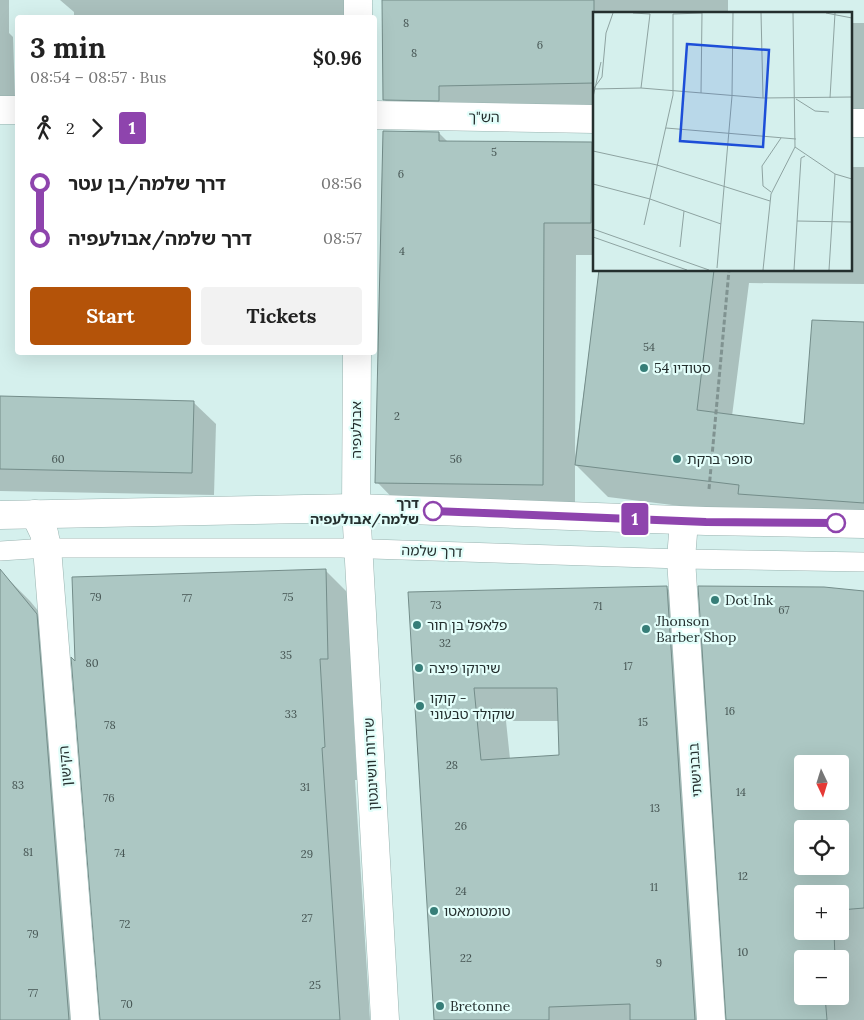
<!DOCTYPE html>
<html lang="en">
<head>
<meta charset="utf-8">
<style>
  body { margin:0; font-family:Lora,"Noto Sans Hebrew",serif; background:#f2f2f2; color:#222; height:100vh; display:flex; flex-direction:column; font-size:19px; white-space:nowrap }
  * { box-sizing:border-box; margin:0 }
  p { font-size:16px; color:#767676 }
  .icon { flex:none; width:28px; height:28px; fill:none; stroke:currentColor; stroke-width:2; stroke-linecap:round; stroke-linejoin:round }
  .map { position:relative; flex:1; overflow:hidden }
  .drawer { position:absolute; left:15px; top:15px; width:362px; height:340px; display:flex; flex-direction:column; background:#fff; border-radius:5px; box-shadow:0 5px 20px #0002 }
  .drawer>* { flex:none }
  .badge { padding:0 10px; border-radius:4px; font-size:18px; line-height:32px }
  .needle { width:32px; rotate:176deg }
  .controls { position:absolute; left:794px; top:755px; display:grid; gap:10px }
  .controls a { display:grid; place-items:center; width:55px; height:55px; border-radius:5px; background:#fff; box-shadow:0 5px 20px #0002; font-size:25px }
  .map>.badge { position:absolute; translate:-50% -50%; box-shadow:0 0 0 2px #fff }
  .legs { display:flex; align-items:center; gap:8px; height:55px; padding:0 15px; font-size:16px }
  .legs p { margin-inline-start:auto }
  .overview { display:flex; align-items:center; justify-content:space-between; height:85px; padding:0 15px }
  h1 { font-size:28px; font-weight:700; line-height:38px }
  .action { display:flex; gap:10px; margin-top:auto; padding:10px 15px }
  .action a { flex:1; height:58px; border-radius:5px; background:#b45309; color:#fff; font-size:20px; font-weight:700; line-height:58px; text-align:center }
  .action a+a { background:#f2f2f2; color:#222 }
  ul { padding:0 15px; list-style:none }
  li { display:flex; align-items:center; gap:18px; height:55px; font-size:19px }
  li i { display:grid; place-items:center; width:8px; height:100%; margin:0 6px; background:currentColor }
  li i::after { content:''; width:12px; height:12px; margin:-6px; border:4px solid; border-radius:50%; background:#fff }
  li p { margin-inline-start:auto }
  li:first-child i { background:linear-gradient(#0000 50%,currentColor 0) }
  li:last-child i { background:linear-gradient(currentColor 50%,#0000 0) }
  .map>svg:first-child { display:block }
</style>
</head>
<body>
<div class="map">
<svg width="864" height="1020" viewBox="0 0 864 1020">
  <rect width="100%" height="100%" fill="#d5f0ed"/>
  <!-- shadow -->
  <g fill="#0003" fill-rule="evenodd">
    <polygon points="0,0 9,0 9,33 13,37 15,97 0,96"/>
    <polygon points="60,0 345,0 345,18 74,18 74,12"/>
    <polygon points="383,0 728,0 728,14 594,14 594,112 411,126 384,99"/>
    <polygon points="850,23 864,23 864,114 850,113"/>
    <polygon points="439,133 448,142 592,143 594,145 594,255 576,255 575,457 600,270 850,270 850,167 864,167 864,284 749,283 732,416 805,425 864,323 864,533 761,516 608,497 575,464 575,517 409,515 377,482"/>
    <polygon points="0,398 193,402 216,424 214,495 0,491"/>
    <polygon points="325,570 358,603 361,691 352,691 357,780 355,780 370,1020 109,1020 76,663"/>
    <polygon points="0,571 30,601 69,648 85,1020 0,1020"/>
    <path d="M667,588l35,35 162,-31v428h-429l-26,-427zM506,721h53l1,36 -50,2zM802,764h38v37h-38zM802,829h38v37h-38zM802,894h38v37h-38zM802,959h38v37h-38z"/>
  </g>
  <!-- building -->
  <g fill="#acc7c3" stroke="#748d8a" fill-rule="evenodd">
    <polygon points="382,0 594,0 594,83 439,86 439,101 383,100"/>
    <polygon points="383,131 439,132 439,141 592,142 591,223 544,223 543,485 375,483"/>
    <polygon points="599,270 714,270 697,410 804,424 812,320 864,322 864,503 738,494 739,485 575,465"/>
    <polygon points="0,396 194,401 192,473 0,469"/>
    <polygon points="0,569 37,614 69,1020 0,1020"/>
    <polygon points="326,569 328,659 320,659 325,747 322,748 340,1020 100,1020 71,657 75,661 72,577"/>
    <path d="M667,586l28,434h-65v-16l-81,3v13h-115l-26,-428zM474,688h83l2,67 -78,5z"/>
    <path d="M698,586l126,1 40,4v317l-24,2v-16h-38v37h32l1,28h-33v37h23l2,24h-101zM802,764h38v37h-38zM802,829h38v37h-38z"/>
  </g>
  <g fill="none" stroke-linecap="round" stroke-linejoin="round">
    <defs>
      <polyline id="lane" points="0,551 47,548 341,548 681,559 864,562"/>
      <g id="street">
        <polyline points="358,18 358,0"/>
        <polyline points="0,110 18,110"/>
        <polyline points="375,115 594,119"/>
        <polyline points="850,123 864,123"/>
        <polyline points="357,352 356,508 385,1020"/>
        <polyline points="35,514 44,533 47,548 85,1020"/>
        <polyline points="684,521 681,559 711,1020"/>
      </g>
      <polyline id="secondary" points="0,515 356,508 706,521 864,524"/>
    </defs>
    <!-- lane casing -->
    <use href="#lane" stroke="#9ab4b1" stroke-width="20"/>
    <!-- street casing -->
    <use href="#street" stroke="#9ab4b1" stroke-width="29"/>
    <!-- secondary casing -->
    <use href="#secondary" stroke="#9ab4b1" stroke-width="29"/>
    <!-- path -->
    <polyline stroke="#809391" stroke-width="3" stroke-dasharray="5 2.5" stroke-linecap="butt" points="709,489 729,270"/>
    <!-- lane -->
    <use href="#lane" stroke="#fff" stroke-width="19"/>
    <!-- street -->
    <use href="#street" stroke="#fff" stroke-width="28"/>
    <!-- secondary -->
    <use href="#secondary" stroke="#fff" stroke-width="28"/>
  </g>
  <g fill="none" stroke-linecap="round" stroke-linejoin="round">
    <defs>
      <polyline id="line-1" points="433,511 706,522 836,523"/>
    </defs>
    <!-- line-1 casing -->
    <use href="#line-1" stroke="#fff" stroke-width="11"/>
    <!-- line-1 -->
    <use href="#line-1" stroke="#8e44ad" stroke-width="8"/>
  </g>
  <!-- markers -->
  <g fill="#367e78" stroke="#e2fefa" stroke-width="2">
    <circle cx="644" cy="368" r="5"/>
    <circle cx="677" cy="459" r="5"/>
    <circle cx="715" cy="600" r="5"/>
    <circle cx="417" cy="625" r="5"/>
    <circle cx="646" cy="629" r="5"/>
    <circle cx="419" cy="668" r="5"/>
    <circle cx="420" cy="706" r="5"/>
    <circle cx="434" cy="911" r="5"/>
    <circle cx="440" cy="1006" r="5"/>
  </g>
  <g fill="#fff" stroke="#8e44ad" stroke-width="2.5">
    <circle cx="433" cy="511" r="9"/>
    <circle cx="836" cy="523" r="9"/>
  </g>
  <g text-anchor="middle" stroke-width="4.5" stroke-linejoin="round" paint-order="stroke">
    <!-- number labels -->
    <g font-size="11" fill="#465553">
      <text x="406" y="27">8</text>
      <text x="540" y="49">6</text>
      <text x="414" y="57">8</text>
      <text x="494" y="156">5</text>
      <text x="401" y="178">6</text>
      <text x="402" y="255">4</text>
      <text x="649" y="351">54</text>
      <text x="397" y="420">2</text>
      <text x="58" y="463">60</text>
      <text x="456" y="463">56</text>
      <text x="96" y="601">79</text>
      <text x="288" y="601">75</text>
      <text x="187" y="602">77</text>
      <text x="436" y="609">73</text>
      <text x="598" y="610">71</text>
      <text x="784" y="614">67</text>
      <text x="445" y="647">32</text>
      <text x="286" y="659">35</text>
      <text x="92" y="667">80</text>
      <text x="628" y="670">17</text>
      <text x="730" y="715">16</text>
      <text x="291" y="718">33</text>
      <text x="643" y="726">15</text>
      <text x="110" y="729">78</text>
      <text x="452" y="769">28</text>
      <text x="18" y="789">83</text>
      <text x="305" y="791">31</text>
      <text x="741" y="796">14</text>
      <text x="109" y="802">76</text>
      <text x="655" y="812">13</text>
      <text x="461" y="830">26</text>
      <text x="28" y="856">81</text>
      <text x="120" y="857">74</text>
      <text x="307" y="858">29</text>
      <text x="743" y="880">12</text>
      <text x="654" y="891">11</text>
      <text x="461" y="895">24</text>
      <text x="307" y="922">27</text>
      <text x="125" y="928">72</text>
      <text x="33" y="938">79</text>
      <text x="743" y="956">10</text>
      <text x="466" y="962">22</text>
      <text x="659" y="967">9</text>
      <text x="315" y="989">25</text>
      <text x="33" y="997">77</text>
      <text x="127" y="1008">70</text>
    </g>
    <!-- street labels -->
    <g font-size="14" fill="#242f2e" stroke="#e2fefa">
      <text transform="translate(484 117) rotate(1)" y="5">הש"ך</text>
      <text transform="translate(356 430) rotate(-90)" y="5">אבולעפיה</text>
      <text transform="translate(432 551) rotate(2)" y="5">דרך שלמה</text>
      <text transform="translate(371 764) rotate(-93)" y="5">שדרות וושינגטון</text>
      <text transform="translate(65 766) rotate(-95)" y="5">הקישון</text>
      <text transform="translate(695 770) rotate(-94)" y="5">בנבנישתי</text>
    </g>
    <!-- poi labels -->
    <g font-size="14" fill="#242f2e" stroke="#e2fefa" text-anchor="start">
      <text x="654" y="373">סטודיו 54</text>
      <text x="687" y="464">סופר ברקת</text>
      <text x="725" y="605">Dot Ink</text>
      <text x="656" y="626">Jhonson<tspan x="656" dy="16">Barber Shop</tspan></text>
      <text x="427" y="630">פלאפל בן חור</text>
      <text x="429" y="673">שירוקו פיצה</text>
      <text x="430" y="703">קוקו -<tspan x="430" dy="16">שוקולד טבעוני</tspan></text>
      <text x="444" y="916">טומטומאטו</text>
      <text x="450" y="1011">Bretonne</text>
    </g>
    <!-- stop labels -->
    <g font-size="14" font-weight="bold" fill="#242f2e" stroke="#e2fefa" text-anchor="end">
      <text x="419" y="508">דרך<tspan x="419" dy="16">שלמה/אבולעפיה</tspan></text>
    </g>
  </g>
  <!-- overview -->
  <g transform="translate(593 12)">
    <rect width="259" height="259" fill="#d5f0ed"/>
    <path fill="none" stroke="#8ea3a1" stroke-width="1" d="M40,1l17,1 -9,74M168,1l2,85M233,1l26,5M1,76l8,-11 4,-44 7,-20M0,77l48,-1 122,10 89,-1M0,85l8,-35M237,86l5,-85M203,87l19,12 14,1M73,116l130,11M202,135l40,27 17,5M0,139l64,14 113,36M0,172l57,15 71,25M178,180l-8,-6 -1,-20 19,-28M204,209l55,1M51,213l29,-130v-81l29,-1 -1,80M0,217l116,41M0,225l94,33M87,235l4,-36M124,256l15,-172 1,-83M170,258l8,-76 24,-47 -2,-134M201,258l7,-112 4,-2M236,258l6,-96"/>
    <path fill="#1d4ed8" fill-opacity="0.15" stroke="#1d4ed8" stroke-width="2.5" d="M94,32l82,6 -6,97 -83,-6z"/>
    <rect width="259" height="259" fill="none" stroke="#242f2e" stroke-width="2.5"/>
  </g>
</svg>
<div class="controls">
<a><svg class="needle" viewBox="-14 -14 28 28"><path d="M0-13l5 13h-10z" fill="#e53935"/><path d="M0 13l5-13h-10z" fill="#767676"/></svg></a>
<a><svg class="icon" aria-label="locate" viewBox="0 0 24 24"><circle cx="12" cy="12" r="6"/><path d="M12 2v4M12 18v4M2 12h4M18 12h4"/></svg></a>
<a>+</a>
<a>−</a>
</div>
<b class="badge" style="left:635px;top:519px;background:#8e44ad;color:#fff">1</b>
<section class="drawer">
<div class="overview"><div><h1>3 min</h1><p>08:54 – 08:57 · Bus</p></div><b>$0.96</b></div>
<div class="legs"><svg class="icon" aria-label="walk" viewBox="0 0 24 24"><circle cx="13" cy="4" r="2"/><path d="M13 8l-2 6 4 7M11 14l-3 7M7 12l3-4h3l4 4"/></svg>2<svg class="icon" aria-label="forward" viewBox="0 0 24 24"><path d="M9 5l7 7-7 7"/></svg><b class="badge" style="background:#8e44ad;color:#fff">1</b></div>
<ul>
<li><i style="color:#8e44ad"></i><b>דרך שלמה/בן עטר</b><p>08:56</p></li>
<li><i style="color:#8e44ad"></i><b>דרך שלמה/אבולעפיה</b><p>08:57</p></li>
</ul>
<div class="action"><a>Start</a><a>Tickets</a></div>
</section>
</div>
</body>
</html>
